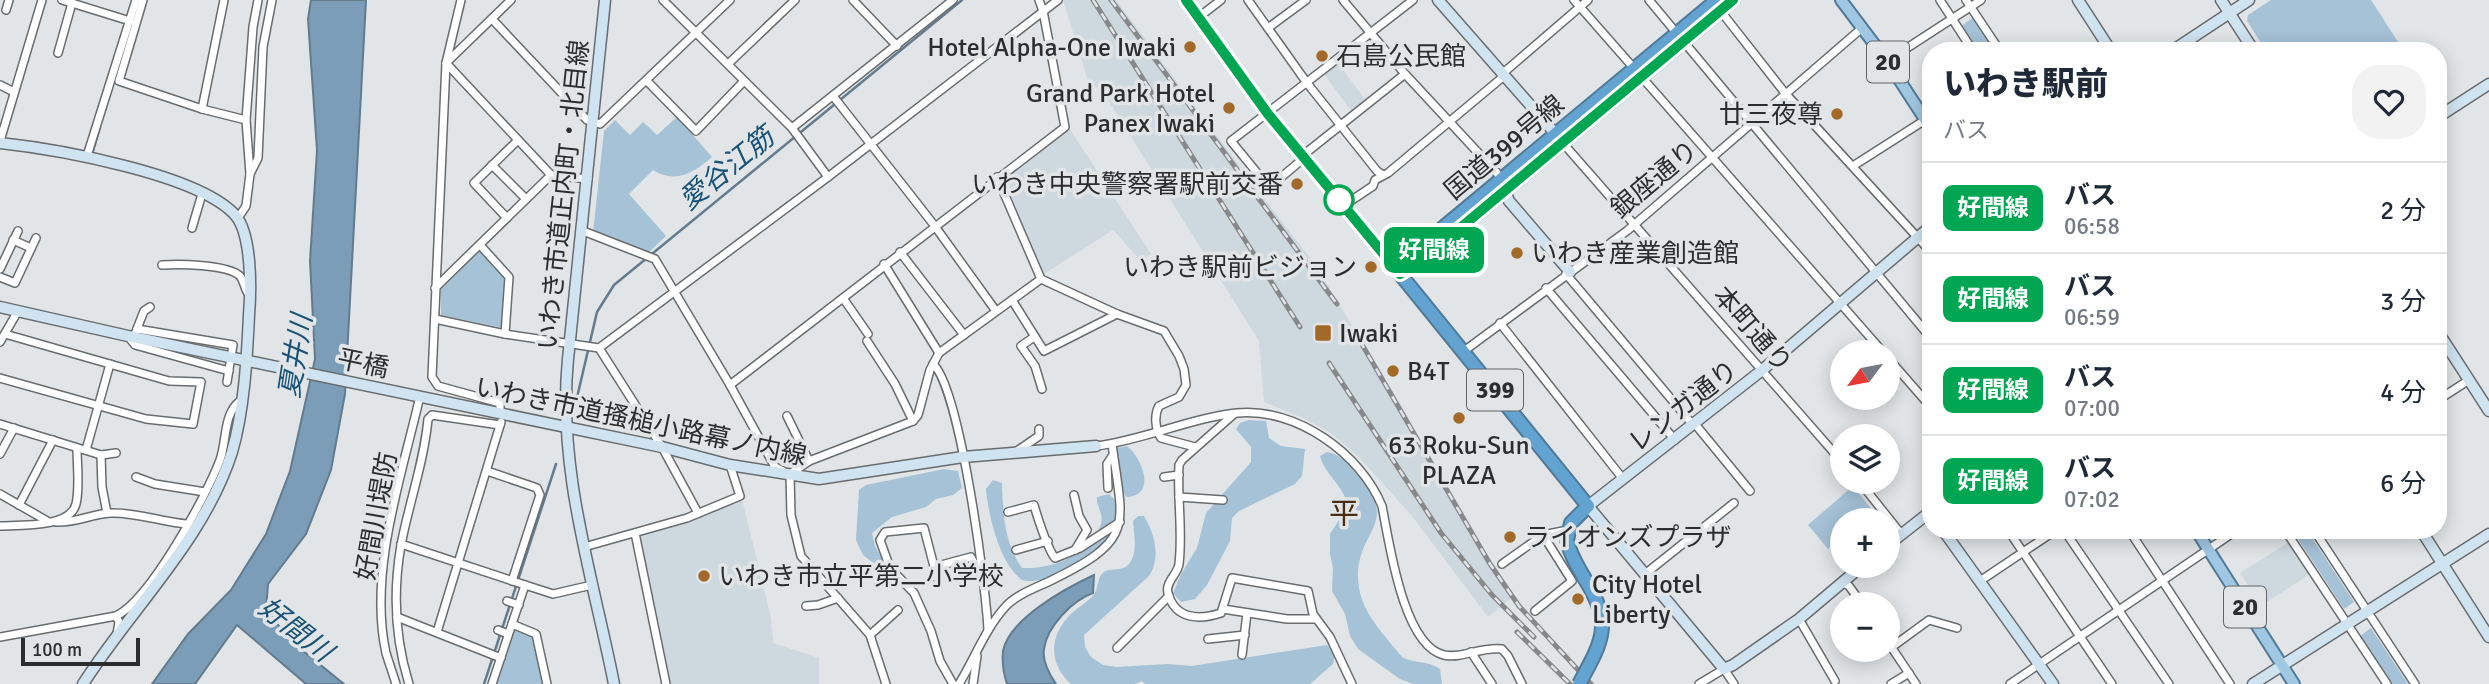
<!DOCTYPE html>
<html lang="ja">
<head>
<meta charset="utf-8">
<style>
  body { margin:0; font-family:Signika,"Noto Sans JP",sans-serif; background:#f2f2f3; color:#1f2937; height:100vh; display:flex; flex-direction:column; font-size:26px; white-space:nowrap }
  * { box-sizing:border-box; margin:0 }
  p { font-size:23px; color:#747a83 }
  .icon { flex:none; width:38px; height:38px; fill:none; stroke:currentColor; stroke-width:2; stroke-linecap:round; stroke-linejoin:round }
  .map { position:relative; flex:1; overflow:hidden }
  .sheet { position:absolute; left:1922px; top:42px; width:525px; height:497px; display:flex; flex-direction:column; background:#fff; border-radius:28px; box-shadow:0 4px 18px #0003 }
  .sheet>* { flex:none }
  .badge { padding:0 14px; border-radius:10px; font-size:24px; line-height:46px }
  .needle { width:46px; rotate:238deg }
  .controls { position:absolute; left:1830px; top:340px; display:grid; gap:14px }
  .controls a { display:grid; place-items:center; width:70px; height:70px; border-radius:50%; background:#fff; box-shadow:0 4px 18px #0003; font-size:35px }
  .scale { position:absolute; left:21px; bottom:18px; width:119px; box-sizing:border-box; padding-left:7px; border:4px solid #2c2d2e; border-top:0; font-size:19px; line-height:24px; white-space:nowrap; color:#2c2d2e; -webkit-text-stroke:5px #e1e5e7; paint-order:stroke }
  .map>.badge { position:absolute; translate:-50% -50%; box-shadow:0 0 0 4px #fff }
  .round { display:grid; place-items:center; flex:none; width:74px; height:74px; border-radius:28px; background:#f2f2f3 }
  .head { display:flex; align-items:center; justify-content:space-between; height:119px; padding:0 21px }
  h1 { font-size:33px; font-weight:800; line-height:52px }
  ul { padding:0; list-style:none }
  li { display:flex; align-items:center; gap:21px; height:91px; padding:0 21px; border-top:2px solid #e0e1e3 }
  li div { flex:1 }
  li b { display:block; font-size:26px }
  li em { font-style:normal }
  li .badge { min-width:77px; font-weight:700; text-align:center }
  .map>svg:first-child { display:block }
</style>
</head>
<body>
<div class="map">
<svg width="2489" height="684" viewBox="0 0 2489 684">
  <rect width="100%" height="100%" fill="#e1e5e7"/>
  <!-- built -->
  <g fill="#ced8df">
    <polygon points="1063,0 1116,0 1252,183 1314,263 1406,414 1456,505 1514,596 1488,617 1412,516 1359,457 1331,433 1303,418 1264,402 1259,341 1103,92 1088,81"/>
    <polygon points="1337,62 1367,102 1353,113 1323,73"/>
    <polygon points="1069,128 1151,254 1141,261 1113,230 1044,274 1003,180"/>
    <polygon points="742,499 771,618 773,643 819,658 819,684 670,684 638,535 681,525"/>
    <polygon points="2289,542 2310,574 2261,606 2240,573"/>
  </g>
  <!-- green -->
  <g fill="#a6c2d7">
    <polygon points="2271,0 2371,0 2404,51 2266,51 2247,21 2248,15"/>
    <polygon points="1974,17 1996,51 1977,51 1961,26"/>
    <path d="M677,117l35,40c-18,16 -37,27 -59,13l-24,24 37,42 -17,16 -56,-19 11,-102 11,-11 15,15 13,-13 14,13z"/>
    <polygon points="481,250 506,275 503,328 441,315 441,287"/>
    <polygon points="1249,420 1266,421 1269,438 1281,446 1305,449 1302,476 1295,484 1239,511 1232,518 1230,541 1207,585 1195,599 1181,602 1173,593 1181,574 1197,548 1206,513 1251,462 1251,447 1236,429 1240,423"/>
    <path d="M1127,446c15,12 30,49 0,51l-5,-5 -5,-44z"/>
    <path d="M1327,452c13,2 21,12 30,22 48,53 -7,56 2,114 4,26 27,49 43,69 12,7 25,3 38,12l2,15h-29l-13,-5 -42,-30 -8,-13 -5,-22 -13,-23 1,-23 -3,-14v-20l18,-28c-4,-20 -23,-31 -28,-50z"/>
    <polygon points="944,469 958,471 962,488 953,495 936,499 926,507 892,517 872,533 875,546 888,568 884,571 863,555 856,540 859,490 866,485"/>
    <path d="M993,480l9,3c1,31 2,59 20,85 31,1 68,-12 79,-44 3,-11 -5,-17 -4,-27l12,-3 9,9c0,13 -1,26 -10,37 -14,18 -64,47 -86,40 -22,-16 -34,-65 -36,-91z"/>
    <polygon points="1853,486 1873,511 1862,520 1843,520 1843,537 1828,549 1808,525"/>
    <path d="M1138,516h6c11,19 17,41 5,60l-65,59 1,12 6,10 12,8 14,2 50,-3 25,2 135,-21 8,9 -2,10 -23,20h-165l-3,-3 -7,3h-64c-21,-19 -23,-45 -3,-67 7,-8 17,-13 25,-21 6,-7 3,-18 11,-24 8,-5 18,0 25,-8 9,-11 5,-30 4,-43z"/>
    <polygon points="2292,530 2307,530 2354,602 2344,609"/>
    <polygon points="512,624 536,634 547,684 492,684"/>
    <polygon points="2371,628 2408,684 2392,684 2360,636"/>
  </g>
  <!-- water -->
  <g fill="#7b9db7" stroke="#637b8e" stroke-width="2">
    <polygon points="311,0 366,0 345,394 331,470 306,534 268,584 266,610 291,641 344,684 306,684 237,625 195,684 152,684 188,634 231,590 266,534 290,471 315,359 310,261 317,150 308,19"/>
    <path d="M1094,575l-1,18c-20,7 -46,33 -49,56 -2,13 5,25 12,35h-49c-3,-9 -5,-23 -4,-33 6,-32 63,-63 91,-76z"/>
  </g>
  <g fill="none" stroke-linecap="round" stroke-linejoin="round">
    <!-- stream -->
    <g stroke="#637b8e" stroke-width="2.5">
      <polyline points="93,151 100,127"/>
      <polyline points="575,406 597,312 614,285 962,0"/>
      <polyline points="484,684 556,464"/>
    </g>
    <defs>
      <g id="street">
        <polyline points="62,0 130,21"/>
        <polyline points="143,0 119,81 202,109 246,120"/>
        <polyline points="461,0 446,63 432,377 438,386 500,403 500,414"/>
        <polyline points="511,0 446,63 551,175"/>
        <polyline points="663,0 792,128 828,177"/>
        <polyline points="853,0 897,46"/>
        <polyline points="1248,0 1307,83 1377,171 1383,175"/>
        <polyline points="1343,0 1405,74 1497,173 1501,181"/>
        <polyline points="1574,0 1883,352"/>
        <polyline points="1649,0 1930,337"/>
        <polyline points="1940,0 1973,51"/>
        <polyline points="1966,0 2000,51"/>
        <polyline points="1719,9 1785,93 1930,251"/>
        <polyline points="6,10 9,0"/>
        <polyline points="1199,17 1221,0"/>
        <polyline points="492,19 587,120 600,124 730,0"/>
        <polyline points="1268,28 1306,0"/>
        <polyline points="58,53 72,3"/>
        <polyline points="1887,61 1981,0"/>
        <polyline points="728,64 795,0"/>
        <polyline points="1502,74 1588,0"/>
        <polyline points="647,81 696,131 744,81"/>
        <polyline points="0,85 14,92"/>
        <polyline points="833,96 934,225 996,311"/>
        <polyline points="202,109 224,0"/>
        <polyline points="792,128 953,0"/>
        <polyline points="0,141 42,0"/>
        <polyline points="1562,142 1843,463"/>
        <polyline points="87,156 136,0"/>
        <polyline points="1302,156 1405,74"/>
        <polyline points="1304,158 1272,185 1267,185 1231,141 1413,0"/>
        <polyline points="492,165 526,199"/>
        <polyline points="1853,166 1925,120"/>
        <polyline points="250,174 258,158 263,47 272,0"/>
        <path d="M997,177l44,102 76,35 47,17 15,25 5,13 2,16 -7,12 -20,9c-5,9 -4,23 2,32l34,9"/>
        <polyline points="1343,206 1373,186 1375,180 1388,173 1504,76"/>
        <polyline points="238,218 246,206 250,174 246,120 253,27 258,0"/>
        <polyline points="507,218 474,183 518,140"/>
        <polyline points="192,228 202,194"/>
        <polyline points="583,231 655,259 730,385 775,467 783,471"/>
        <polyline points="13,240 31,248"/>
        <polyline points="480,245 509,277 505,334"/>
        <polyline points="900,252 964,335"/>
        <polyline points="884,264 939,353"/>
        <path d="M162,265c16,-1 65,-1 78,11 5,6 4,14 10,20"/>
        <polyline points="0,269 18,231"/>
        <polyline points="1566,274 1693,425"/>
        <polyline points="0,277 15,283 36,238"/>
        <polyline points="435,288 551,175 588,179"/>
        <polyline points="1546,288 1675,440"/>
        <polyline points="843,298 868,334"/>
        <polyline points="1012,300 1044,351 1117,314"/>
        <polyline points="435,319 505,334 599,348 828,177 1058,0"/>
        <polyline points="1500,323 1623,479"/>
        <polyline points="137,329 233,345 232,351"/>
        <polyline points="135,334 144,311 150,307"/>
        <polyline points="128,336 135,345 229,371"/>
        <polyline points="1034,337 1021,346 1035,366 1042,389"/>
        <polyline points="867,341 895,384 913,421"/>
        <polyline points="0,342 18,311"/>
        <polyline points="599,348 662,447 698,513"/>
        <polyline points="1464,351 1628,230 1862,28"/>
        <polyline points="1888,358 1930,406"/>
        <path d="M933,364c27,24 53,222 55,266"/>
        <polyline points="0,378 146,419 193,424 201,382 169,381 5,334"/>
        <polyline points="227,382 230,363"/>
        <polyline points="730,385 1065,127 1043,11 1039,0"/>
        <polyline points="2438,400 2469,380"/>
        <path d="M1234,414l-52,46 -3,5c-2,33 4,66 0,99 -1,10 -14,18 -11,29 7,27 32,27 53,20l11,-35 76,13 5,23 17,23 22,47"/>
        <polyline points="787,416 809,461"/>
        <polyline points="0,424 101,455 116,453"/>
        <polyline points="1695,424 1750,491"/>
        <path d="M1096,446c48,-6 94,-28 141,-33 59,-6 124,41 145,93 7,35 21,140 62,149 19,4 37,-9 58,-6l6,7 14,28"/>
        <polyline points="86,450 110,364"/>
        <polyline points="1014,453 1039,436 1039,429"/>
        <polyline points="0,454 14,428"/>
        <polyline points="101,455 102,487 107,513"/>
        <polyline points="487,471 537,488 540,495 512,581"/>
        <polyline points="790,474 809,461 913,421 918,415 930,370 939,353 1041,279"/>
        <polyline points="790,474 791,515 801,556 870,635 886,684"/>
        <polyline points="136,477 155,484 205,492"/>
        <polyline points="1164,477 1179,475"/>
        <polyline points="1859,481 1902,535"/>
        <polyline points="1108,488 1107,464 1113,455"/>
        <polyline points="0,494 49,522"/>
        <polyline points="1074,495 1079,516 1087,530 1075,550"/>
        <polyline points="1179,497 1223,500"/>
        <polyline points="19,505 53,440"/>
        <path d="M1008,512l26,-7c3,11 14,45 21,53l25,-10 40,-26"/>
        <path d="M56,522c20,1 36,-8 54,-9 27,-1 51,9 77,11"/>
        <path d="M0,526c20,-1 70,2 76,-22 4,-17 1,-39 1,-56"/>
        <polyline points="2008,530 2112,684"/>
        <polyline points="2064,530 2169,684"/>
        <polyline points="2129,530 2230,684"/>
        <polyline points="2285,530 2387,684"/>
        <polyline points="2314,530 2415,684"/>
        <polyline points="635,533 666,684"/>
        <polyline points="401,544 525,585"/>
        <polyline points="584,547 687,518 740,496 730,465"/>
        <polyline points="1016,550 1048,541"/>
        <polyline points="1502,564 1543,535 1568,530"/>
        <polyline points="934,567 971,557 982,578"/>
        <polyline points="1645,574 1734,503"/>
        <polyline points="937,578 924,528 885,532 880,540 890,568 914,593 931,631 940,661 953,684"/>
        <polyline points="1980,581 2056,530"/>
        <polyline points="1842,582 1849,586 1862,604"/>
        <polyline points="507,601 519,605"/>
        <polyline points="806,606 818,605 838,598"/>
        <polyline points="1223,609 1287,619 1316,619"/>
        <polyline points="1535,611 1572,581 1543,535"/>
        <path d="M116,616c34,-16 90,-119 104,-156 7,-19 3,-46 20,-59"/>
        <polyline points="397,617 501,658"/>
        <polyline points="1799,619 1835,681"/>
        <polyline points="512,624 536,634 547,684"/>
        <polyline points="498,630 508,634"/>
        <polyline points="437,632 501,422"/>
        <polyline points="870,635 898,610"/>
        <polyline points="0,637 116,616 119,622 117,634"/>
        <polyline points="1208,639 1245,635"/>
        <polyline points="1888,642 1916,684"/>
        <polyline points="1892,647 1929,620 1957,628"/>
        <polyline points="1117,648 1169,596"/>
        <polyline points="1471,652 1492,684"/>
        <polyline points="1242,655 1247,613"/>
        <path d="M396,684c-3,-10 -7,-21 -10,-31 -18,-81 16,-178 34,-257"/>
        <path d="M409,684c-14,-45 -16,-93 -8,-139 8,-42 23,-83 27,-126l4,-4 68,10"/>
        <polyline points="492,684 525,585 553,594 592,585"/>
        <path d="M959,684c16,-26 26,-55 47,-78 11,-12 32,-19 46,-26 84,-41 71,-54 60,-136"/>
        <polyline points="973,684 977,656"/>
        <polyline points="1699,684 1724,669 1734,684"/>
        <polyline points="1891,684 1909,673"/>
        <polyline points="2010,684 2237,530"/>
      </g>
      <g id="secondary">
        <path d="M605,0l-37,359c-11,110 25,218 46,325"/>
        <polyline points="1186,0 1268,114 1400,274"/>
        <polyline points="1438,0 1560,139"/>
        <polyline points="2078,0 2111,51"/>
        <polyline points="2221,0 2254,51"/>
        <polyline points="2172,51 2249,0"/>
        <polyline points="2438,117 2489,84"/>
        <path d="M0,143c55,6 200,31 236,73 16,20 15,74 13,99 -2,43 -5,96 -17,137 -28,88 -100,155 -149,232"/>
        <polyline points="1505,191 1509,201 1570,272"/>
        <polyline points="0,307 128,336 662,447 730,465 819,479 963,457 1096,446"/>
        <polyline points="2438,332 2489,411"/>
        <polyline points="1943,530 2053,684"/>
        <polyline points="2421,530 2489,637"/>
        <polyline points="1888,545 1930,512"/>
        <polyline points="1863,565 1799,619 1733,665 1724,669 1588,506 1761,371 1930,227"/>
        <polyline points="2253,684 2489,534"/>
      </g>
      <g id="primary">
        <polyline points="1841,0 1887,61 1930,127"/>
        <polyline points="2196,530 2294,684"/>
      </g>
      <g id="highway">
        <polyline points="1407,266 1427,241 1717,0"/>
        <polyline points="1400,274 1423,259 1733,0"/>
        <polyline points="1400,274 1588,506 1571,523 1567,540"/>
      </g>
    </defs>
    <!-- street casing -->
    <use href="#street" stroke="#696c6e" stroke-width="10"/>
    <!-- secondary casing -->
    <use href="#secondary" stroke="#696c6e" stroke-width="13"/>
    <!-- primary casing -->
    <use href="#primary" stroke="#507a98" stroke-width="14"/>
    <!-- highway casing -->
    <use href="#highway" stroke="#507a98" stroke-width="16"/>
    <!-- street -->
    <use href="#street" stroke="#fff" stroke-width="7"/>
    <!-- secondary -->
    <use href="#secondary" stroke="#d0e3f1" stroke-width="10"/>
    <!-- primary -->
    <use href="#primary" stroke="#a1c8e3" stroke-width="10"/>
    <!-- highway -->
    <use href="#highway" stroke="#63a3d1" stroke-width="12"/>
    <defs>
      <g id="rail">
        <polyline points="1093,0 1300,327"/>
        <polyline points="1111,0 1337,304"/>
        <polyline points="1360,341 1490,564 1519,606 1591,684"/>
        <polyline points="1329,363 1441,533 1492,595 1534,637"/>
        <polyline points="1517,632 1570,684"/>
      </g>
    </defs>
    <!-- rail casing -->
    <use href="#rail" stroke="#86888a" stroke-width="5"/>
    <!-- rail -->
    <use href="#rail" stroke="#e1e5e7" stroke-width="2.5" stroke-dasharray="8" stroke-linecap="butt"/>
    <defs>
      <path id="highway-bridge" d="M1567,540c3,14 10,26 18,39 28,46 18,61 -6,105"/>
    </defs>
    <!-- highway-bridge casing -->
    <use href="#highway-bridge" stroke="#507a98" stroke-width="16" stroke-linecap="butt"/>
    <!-- highway-bridge -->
    <use href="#highway-bridge" stroke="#63a3d1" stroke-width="12"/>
  </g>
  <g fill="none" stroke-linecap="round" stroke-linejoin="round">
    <defs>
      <polyline id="line" points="1186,0 1268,114 1400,274 1423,259 1733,0"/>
    </defs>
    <!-- line casing -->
    <use href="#line" stroke="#fff" stroke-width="16"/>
    <!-- line -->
    <use href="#line" stroke="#00a651" stroke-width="10"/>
  </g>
  <!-- markers -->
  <g fill="#a36929" stroke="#e1e5e7" stroke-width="2.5">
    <circle cx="1190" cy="47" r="7"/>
    <circle cx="1322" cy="56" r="7"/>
    <circle cx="1229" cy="108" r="7"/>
    <circle cx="1837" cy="114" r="7"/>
    <circle cx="1297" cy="184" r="7"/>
    <circle cx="1517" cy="253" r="7"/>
    <circle cx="1371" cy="267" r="7"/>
    <rect x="1314" y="324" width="18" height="18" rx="3.5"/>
    <circle cx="1393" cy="371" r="7"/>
    <circle cx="1459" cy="418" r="7"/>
    <circle cx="1510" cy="537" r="7"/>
    <circle cx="704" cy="576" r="7"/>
    <circle cx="1578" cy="599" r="7"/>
  </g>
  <circle fill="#fff" stroke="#00a651" stroke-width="3.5" cx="1339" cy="200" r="14"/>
  <g text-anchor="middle" stroke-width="7" stroke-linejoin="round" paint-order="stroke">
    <!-- shield labels -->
    <g fill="#e1e5e7" stroke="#626466" stroke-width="2">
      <rect x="1867" y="41.5" width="42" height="41" rx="5"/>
      <rect x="1467" y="369.5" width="56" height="41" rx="5"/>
      <rect x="2224" y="586.5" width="42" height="41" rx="5"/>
    </g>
    <g font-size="24" font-weight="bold" fill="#2c2d2e">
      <text x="1888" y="70">20</text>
      <text x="1495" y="398">399</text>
      <text x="2245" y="615">20</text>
    </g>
    <!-- poi labels -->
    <g font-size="26" fill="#2c2d2e" stroke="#e1e5e7" text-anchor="start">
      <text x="1176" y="56" text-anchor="end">Hotel Alpha-One Iwaki</text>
      <text x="1336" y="65">石島公民館</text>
      <text x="1215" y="102" text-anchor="end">Grand Park Hotel<tspan x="1215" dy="30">Panex Iwaki</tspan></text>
      <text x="1823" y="123" text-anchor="end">廿三夜尊</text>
      <text x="1283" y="193" text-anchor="end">いわき中央警察署駅前交番</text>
      <text x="1531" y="262">いわき産業創造館</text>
      <text x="1357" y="276" text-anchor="end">いわき駅前ビジョン</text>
      <text x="1339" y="342">Iwaki</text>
      <text x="1407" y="380">B4T</text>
      <text x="1459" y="454" text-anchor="middle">63 Roku-Sun<tspan x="1459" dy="30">PLAZA</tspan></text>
      <text x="1524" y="546">ライオンズプラザ</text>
      <text x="718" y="585">いわき市立平第二小学校</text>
      <text x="1592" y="593">City Hotel<tspan x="1592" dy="30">Liberty</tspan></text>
    </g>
    <!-- street labels -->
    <g font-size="26" fill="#2c2d2e" stroke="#e1e5e7">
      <text transform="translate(1504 147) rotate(-40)" y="9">国道399号線</text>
      <text transform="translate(1654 179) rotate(-40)" y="9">銀座通り</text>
      <text transform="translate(563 195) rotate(-84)" y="9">いわき市道正内町・北目線</text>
      <text transform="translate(1753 329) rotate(49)" y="9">本町通り</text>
      <text transform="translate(363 363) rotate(12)" y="9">平橋</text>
      <text transform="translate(1683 406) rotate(-38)" y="9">レンガ通り</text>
      <text transform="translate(641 421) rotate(12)" y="9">いわき市道搔槌小路幕ノ内線</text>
      <text transform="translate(376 516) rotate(-80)" y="9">好間川堤防</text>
    </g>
    <!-- water labels -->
    <g font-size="28" font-style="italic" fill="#185277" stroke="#e1e5e7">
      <text transform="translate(726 168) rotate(-39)" y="10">愛谷江筋</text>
      <text transform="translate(295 356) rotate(-81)" y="10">夏井川</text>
      <text transform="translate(296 629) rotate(38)" y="10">好間川</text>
    </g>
    <!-- quarter labels -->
    <g font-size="30" fill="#4b2e10" stroke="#e1e5e7">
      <text x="1344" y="524">平</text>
    </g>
  </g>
</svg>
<div class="controls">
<a><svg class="needle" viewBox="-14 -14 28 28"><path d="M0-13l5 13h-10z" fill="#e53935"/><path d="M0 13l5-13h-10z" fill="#747a83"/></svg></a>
<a><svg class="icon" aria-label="layers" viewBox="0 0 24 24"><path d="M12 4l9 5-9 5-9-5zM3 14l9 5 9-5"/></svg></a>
<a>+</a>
<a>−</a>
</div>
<div class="scale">100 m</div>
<b class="badge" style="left:1434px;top:250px;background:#00a651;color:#fff">好間線</b>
<section class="sheet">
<div class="head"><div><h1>いわき駅前</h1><p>バス</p></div><a class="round"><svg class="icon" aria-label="heart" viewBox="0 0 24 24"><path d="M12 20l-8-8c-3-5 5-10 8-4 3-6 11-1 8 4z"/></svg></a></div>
<ul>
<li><span class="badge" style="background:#00a651;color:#fff">好間線</span><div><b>バス</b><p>06:58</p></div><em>2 分</em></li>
<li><span class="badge" style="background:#00a651;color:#fff">好間線</span><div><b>バス</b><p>06:59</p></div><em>3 分</em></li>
<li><span class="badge" style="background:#00a651;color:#fff">好間線</span><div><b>バス</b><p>07:00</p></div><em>4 分</em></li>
<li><span class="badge" style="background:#00a651;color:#fff">好間線</span><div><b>バス</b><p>07:02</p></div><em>6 分</em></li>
</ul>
</section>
</div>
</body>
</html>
